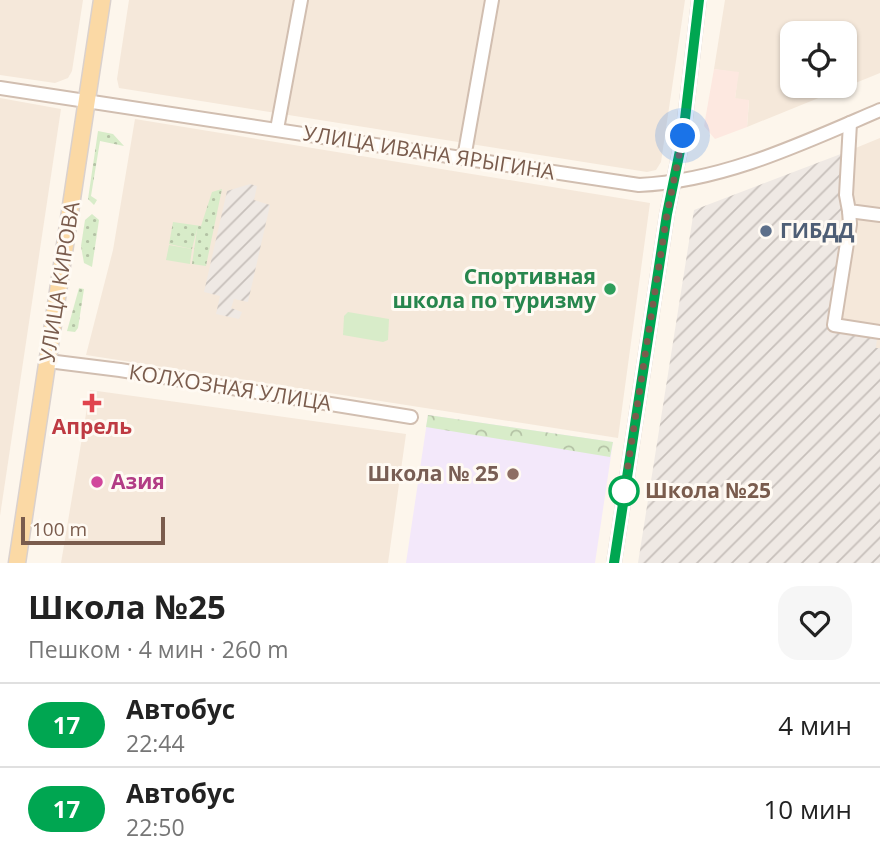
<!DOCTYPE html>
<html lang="ru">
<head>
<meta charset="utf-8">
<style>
  body { margin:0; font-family:"Open Sans",sans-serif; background:#f6f6f6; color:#222; height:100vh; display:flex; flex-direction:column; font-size:26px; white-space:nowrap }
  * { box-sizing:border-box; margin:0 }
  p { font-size:23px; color:#767676 }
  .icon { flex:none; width:38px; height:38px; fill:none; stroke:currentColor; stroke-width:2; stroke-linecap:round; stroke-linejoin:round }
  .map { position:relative; height:563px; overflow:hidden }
  .sheet { display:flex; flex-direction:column; background:#fff; flex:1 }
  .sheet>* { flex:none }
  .badge { padding:0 14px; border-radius:23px; font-size:24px; line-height:46px }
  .tools { position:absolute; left:780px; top:21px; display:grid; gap:14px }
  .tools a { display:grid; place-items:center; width:77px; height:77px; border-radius:14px; background:#fff; box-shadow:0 2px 5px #0004; font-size:35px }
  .scale { position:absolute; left:21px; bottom:18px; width:144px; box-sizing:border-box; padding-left:7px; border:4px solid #7a5c4d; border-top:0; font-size:19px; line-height:24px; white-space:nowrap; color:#7a5c4d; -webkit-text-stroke:5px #fffaf3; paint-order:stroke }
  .you { position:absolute; width:35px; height:35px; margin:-18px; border:5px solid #fff; border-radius:50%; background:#1a73e8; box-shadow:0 0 0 10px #1a73e833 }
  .map>.badge { position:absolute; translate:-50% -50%; box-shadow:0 0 0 4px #fff }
  .round { display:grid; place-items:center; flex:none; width:74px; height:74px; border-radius:21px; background:#f6f6f6 }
  .overview { display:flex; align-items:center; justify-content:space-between; height:119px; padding:0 28px }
  h1 { font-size:33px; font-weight:700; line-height:52px }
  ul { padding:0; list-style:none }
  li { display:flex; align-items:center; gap:21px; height:84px; padding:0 28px; border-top:2px solid #e0e0e0 }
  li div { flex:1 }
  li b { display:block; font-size:26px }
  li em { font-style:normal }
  li .badge { min-width:77px; font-weight:700; text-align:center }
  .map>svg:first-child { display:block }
</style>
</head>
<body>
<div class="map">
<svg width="880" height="563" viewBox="0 0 880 563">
  <defs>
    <pattern id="industrial-furrows" width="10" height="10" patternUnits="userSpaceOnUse" patternTransform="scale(1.75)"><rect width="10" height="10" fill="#efe9e4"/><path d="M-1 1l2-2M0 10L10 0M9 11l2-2" fill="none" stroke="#c7c0bb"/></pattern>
    <pattern id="green-dots" width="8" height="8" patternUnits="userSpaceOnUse" patternTransform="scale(1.75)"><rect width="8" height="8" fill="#d8ecc9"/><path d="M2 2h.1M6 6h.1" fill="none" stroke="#b4c2a5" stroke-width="1.8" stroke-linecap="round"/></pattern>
    <pattern id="forest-crowns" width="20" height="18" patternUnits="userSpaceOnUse" patternTransform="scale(1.75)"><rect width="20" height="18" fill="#d8ecc9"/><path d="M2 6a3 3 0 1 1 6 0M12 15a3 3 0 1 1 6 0" fill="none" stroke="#b4c2a5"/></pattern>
  </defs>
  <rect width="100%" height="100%" fill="#fdf6ec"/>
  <!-- residential -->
  <g fill="#f5e8da" fill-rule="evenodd">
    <polygon points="0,0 83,0 72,71 68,78 55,83 0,75"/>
    <polygon points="129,0 685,0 661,162 656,170 647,172 119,88 117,79"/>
    <path d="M725,0h155v73l-133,54 2,-26 -14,-2 3,-26 -24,-4zM793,33h52v53h-52z"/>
    <polygon points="0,98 61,109 0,516"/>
    <polygon points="135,119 650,203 618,438 86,355 113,250"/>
    <polygon points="880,138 880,348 876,348 876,338 829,332 846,225 840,222 846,152"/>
    <polygon points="90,390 406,434 388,563 61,563"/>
  </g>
  <!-- commercial -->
  <polygon fill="#fde8e0" points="714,69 739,72 735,98 749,100 747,127 715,139 704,126"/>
  <!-- industrial -->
  <g fill="url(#industrial-furrows)">
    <polygon points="846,152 840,222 846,224 830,331 877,338 876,348 880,348 880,563 638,563 694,210"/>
    <polygon points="250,184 257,186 254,200 270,205 248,302 234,299 231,308 242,312 239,319 216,314 220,296 204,292 227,191"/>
  </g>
  <!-- education -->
  <polygon fill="#f3e8fa" points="428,415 613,442 595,563 406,563"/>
  <!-- green -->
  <g fill="url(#green-dots)">
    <polygon points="98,131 113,134 124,146 100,141 91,196 97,200 94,205 88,199"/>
    <polygon points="222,189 206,266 192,264 197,229 192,249 169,244 173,222 201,226 212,192"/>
    <polygon points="92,214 99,220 92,267 84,263 81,246 85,220"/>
    <polygon points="79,288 84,289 78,328 75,332 67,331"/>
  </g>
  <!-- forest -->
  <polygon fill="url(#forest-crowns)" points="428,415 613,442 610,457 426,427"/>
  <!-- pitch -->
  <g fill="#d8ecc9">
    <polygon points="169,245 192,249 190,264 166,260"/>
    <polygon points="348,312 389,319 388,340 383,342 343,335 344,316"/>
  </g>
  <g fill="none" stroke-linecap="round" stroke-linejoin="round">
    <defs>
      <g id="minor">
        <path d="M0,88l639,97c85,-4 164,-42 241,-75"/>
        <polyline points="850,123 846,195 849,211 880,215"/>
        <polyline points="277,129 301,0"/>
        <polyline points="464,158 492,0"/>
        <polyline points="849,211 850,224 834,325 880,332"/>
        <polyline points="48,361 120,370 411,417"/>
        <polyline points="614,563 667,214 683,136 699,0"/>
      </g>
      <polyline id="major" points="17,563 102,0"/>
    </defs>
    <!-- minor casing -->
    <use href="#minor" stroke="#d1beb0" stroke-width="16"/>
    <!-- major casing -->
    <use href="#major" stroke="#dad1cd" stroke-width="19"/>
    <!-- minor -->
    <use href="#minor" stroke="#fff" stroke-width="12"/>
    <!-- major -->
    <use href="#major" stroke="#fbd9a5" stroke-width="16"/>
  </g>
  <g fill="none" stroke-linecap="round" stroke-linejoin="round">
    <defs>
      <polyline id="line" points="614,563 667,214 683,136 699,0"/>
    </defs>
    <!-- line casing -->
    <use href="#line" stroke="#fff" stroke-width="16"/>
    <!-- line -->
    <use href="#line" stroke="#00a651" stroke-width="10"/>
    <!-- walk -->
    <polyline stroke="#7a5c4d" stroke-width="7" stroke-dasharray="0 12.6" points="624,491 667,214 683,136"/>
  </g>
  <!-- markers -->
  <circle fill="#5c6f8a" stroke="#fffaf3" stroke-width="2.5" cx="766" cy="231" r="7"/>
  <circle fill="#2e9e5b" stroke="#fffaf3" stroke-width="2.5" cx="610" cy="289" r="7"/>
  <path fill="#e0444e" stroke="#fffaf3" stroke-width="2.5" d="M88.5 392.5h7v7h7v7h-7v7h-7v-7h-7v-7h7z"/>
  <circle fill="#8d6e63" stroke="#fffaf3" stroke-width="2.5" cx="513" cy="474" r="7"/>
  <circle fill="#d1479c" stroke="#fffaf3" stroke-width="2.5" cx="97" cy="482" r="7"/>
  <circle fill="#fff" stroke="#00a651" stroke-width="3.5" cx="624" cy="491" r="14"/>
  <g text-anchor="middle" stroke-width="6" stroke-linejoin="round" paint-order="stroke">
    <!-- street labels -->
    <g font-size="21" fill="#7a5c4d" stroke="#fffaf3">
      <text transform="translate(429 153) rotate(9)" y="7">УЛИЦА ИВАНА ЯРЫГИНА</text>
      <text transform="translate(60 282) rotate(-81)" y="7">УЛИЦА КИРОВА</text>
      <text transform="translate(230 388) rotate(9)" y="7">КОЛХОЗНАЯ УЛИЦА</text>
    </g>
    <!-- service labels -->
    <g font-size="21" font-weight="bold" fill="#4e5e75" stroke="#fffaf3" text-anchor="start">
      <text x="780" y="238">ГИБДД</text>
    </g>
    <!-- leisure labels -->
    <g font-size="21" font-weight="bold" fill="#27864d" stroke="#fffaf3" text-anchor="end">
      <text x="596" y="284">Спортивная<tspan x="596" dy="24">школа по туризму</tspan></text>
    </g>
    <!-- health labels -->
    <g font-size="21" font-weight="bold" fill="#be3a42" stroke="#fffaf3">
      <text x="92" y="434">Апрель</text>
    </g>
    <!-- education labels -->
    <g font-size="21" font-weight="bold" fill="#785e54" stroke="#fffaf3" text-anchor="end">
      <text x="499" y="481">Школа № 25</text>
    </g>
    <!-- hotel labels -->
    <g font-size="21" font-weight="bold" fill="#b23c85" stroke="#fffaf3" text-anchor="start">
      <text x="111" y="489">Азия</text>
    </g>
    <!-- stop labels -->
    <g font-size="21" font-weight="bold" fill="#7a5c4d" stroke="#fffaf3" text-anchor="start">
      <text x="645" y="498">Школа №25</text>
    </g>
  </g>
</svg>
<div class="tools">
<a><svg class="icon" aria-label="locate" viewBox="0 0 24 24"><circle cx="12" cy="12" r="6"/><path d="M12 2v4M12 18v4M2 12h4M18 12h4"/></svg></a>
</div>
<div class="scale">100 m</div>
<div class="you" style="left:683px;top:136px"></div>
</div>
<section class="sheet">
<div class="overview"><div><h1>Школа №25</h1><p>Пешком · 4 мин · 260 m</p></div><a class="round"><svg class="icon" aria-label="heart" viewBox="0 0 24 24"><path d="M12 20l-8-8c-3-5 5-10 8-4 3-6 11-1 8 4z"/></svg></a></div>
<ul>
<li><span class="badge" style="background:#00a651;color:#fff">17</span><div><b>Автобус</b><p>22:44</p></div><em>4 мин</em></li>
<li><span class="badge" style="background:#00a651;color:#fff">17</span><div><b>Автобус</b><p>22:50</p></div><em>10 мин</em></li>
</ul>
</section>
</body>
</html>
